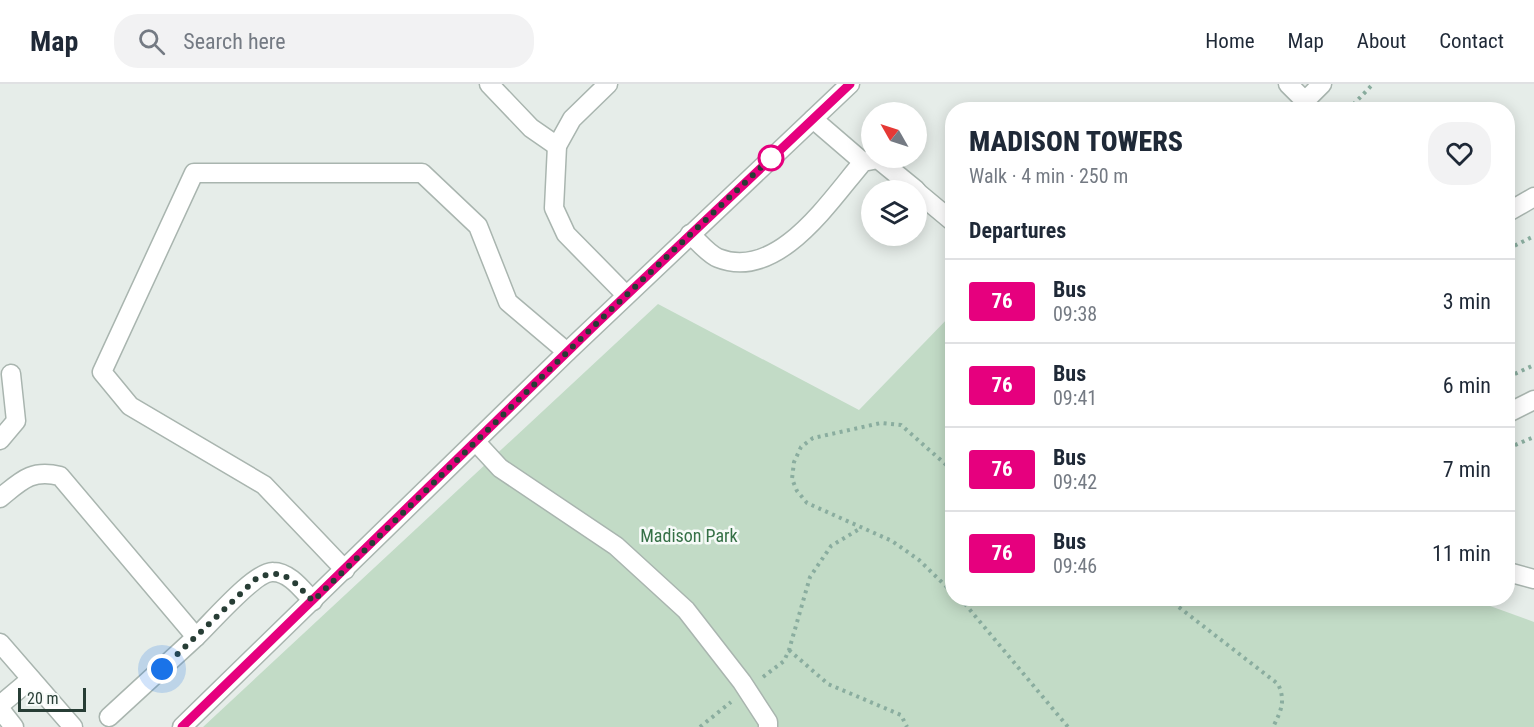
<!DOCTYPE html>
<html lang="en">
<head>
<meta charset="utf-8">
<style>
  body { margin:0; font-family:"Roboto Condensed",sans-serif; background:#f2f2f3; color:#1f2937; height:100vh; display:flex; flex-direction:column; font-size:22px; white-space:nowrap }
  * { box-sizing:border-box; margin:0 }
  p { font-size:20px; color:#747a83 }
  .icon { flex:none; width:33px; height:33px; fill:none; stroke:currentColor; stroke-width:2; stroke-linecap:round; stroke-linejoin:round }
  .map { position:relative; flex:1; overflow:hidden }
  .sheet { position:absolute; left:945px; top:18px; width:570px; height:504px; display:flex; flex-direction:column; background:#fff; border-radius:24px; box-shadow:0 3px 15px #0003 }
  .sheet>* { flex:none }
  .badge { padding:0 12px; border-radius:4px; font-size:21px; line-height:39px }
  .needle { width:39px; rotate:309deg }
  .controls { position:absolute; left:861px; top:18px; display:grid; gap:12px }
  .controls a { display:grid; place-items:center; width:66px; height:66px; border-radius:50%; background:#fff; box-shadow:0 3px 15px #0003; font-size:30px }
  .scale { position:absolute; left:18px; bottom:15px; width:68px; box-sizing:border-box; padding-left:6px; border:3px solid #273d35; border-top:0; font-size:16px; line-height:21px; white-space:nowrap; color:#273d35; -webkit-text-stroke:4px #f6faf8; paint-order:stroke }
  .you { position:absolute; width:30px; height:30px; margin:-15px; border:4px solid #fff; border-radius:50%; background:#1a73e8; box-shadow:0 0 0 9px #1a73e833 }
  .map>.badge { position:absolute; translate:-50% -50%; box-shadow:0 0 0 3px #fff }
  h2 { padding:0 24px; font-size:22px; line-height:54px }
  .round { display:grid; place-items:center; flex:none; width:63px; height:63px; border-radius:24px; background:#f2f2f3 }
  .head { display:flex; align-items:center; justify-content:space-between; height:102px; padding:0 24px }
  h1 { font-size:28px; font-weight:800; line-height:45px }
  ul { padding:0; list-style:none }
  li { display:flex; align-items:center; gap:18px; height:84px; padding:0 24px; border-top:2px solid #e0e1e3 }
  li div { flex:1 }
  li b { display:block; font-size:22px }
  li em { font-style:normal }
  li .badge { min-width:66px; font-weight:700; text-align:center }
  header { display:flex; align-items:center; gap:36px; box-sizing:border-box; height:84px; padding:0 30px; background:#fff; border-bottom:2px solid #e0e1e3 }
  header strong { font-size:28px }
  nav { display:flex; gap:33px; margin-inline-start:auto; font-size:21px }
  .search { width:420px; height:54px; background:#f2f2f3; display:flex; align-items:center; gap:15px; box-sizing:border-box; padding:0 21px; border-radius:24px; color:#747a83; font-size:22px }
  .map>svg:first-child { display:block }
</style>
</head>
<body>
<header>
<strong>Map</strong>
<div class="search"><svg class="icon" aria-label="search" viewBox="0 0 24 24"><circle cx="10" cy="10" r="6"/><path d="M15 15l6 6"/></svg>Search here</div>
<nav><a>Home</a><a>Map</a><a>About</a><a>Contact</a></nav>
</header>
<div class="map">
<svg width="1534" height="643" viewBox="0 0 1534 643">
  <rect width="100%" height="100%" fill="#e6ede9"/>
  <!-- green -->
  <polygon fill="#c2dbc6" points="658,220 859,326 952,230 952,514 1468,514 1534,538 1534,643 203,643"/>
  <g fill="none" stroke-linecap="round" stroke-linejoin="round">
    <defs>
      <g id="minor">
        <polyline points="489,0 531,44 557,62"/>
        <polyline points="608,0 572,35 557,62 554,124 566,150 626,211"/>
        <polyline points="1288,0 1305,17 1322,0"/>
        <polyline points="813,35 863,78"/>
        <polyline points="916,107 952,137"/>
        <polyline points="1508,128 1534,113"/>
        <path d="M690,150c8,7 18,20 28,24 60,24 112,-58 145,-96l15,-3 38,31"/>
        <polyline points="1508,329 1534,316"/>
        <polyline points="0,356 16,337 11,290"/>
        <polyline points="476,358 500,384 616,462 686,526 742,598 768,638 768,643"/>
        <path d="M0,414c21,-17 31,-29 60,-22l136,161c15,-14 59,-66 77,-65 17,0 30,19 40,29"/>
        <polyline points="345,486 264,401 130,322 102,288 194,89 422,89 478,142 508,218 567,268"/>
        <polyline points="1508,488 1534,495"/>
        <polyline points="0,559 73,643"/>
        <polyline points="0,621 31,595"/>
        <polyline points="0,625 14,643"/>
        <polyline points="109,633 196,553"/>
        <polyline points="182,643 567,268 850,0"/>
      </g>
    </defs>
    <!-- minor casing -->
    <use href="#minor" stroke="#a9b5af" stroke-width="21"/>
    <!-- path -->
    <g stroke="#8aad9f" stroke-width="4" stroke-dasharray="3 4.5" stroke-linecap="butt">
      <polyline points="1348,26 1373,0"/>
      <polyline points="1508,165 1534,152"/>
      <polyline points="1508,293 1534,281"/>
      <polyline points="1508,364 1534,353"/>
      <polyline points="952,386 901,341 881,339 813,354 801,363 794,378 792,395 797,407 807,419 892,457 919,476 952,508"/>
      <polyline points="960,514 1068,643"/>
      <path d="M1167,514l111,86c8,17 3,27 -5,43"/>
      <polyline points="789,566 828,600 901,631 907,643"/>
      <polyline points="763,593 784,577 789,566 810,493 831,462 861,444"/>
      <polyline points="700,643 731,618"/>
    </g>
    <!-- minor -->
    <use href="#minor" stroke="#fff" stroke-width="18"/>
  </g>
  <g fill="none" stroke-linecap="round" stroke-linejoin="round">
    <defs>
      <polyline id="line" points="182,643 597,239 850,0"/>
    </defs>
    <!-- line casing -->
    <use href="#line" stroke="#fff" stroke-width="14"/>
    <!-- line -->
    <use href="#line" stroke="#e6007e" stroke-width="9"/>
    <!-- walk -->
    <path stroke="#273d35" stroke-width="6" stroke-dasharray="0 10.8" d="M162,585l95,-91c29,-12 37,5 56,23l284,-278 174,-165"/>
  </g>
  <!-- markers -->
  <circle fill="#fff" stroke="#e6007e" stroke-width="3" cx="771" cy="74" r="12"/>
  <g text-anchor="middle" stroke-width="5" stroke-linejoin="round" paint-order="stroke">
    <!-- park labels -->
    <g font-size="18" fill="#357046" stroke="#f6faf8">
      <text x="689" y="458">Madison Park</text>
    </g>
  </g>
</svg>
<div class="controls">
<a><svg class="needle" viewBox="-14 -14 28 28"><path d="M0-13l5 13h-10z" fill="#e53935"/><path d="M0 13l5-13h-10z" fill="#747a83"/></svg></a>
<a><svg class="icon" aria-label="layers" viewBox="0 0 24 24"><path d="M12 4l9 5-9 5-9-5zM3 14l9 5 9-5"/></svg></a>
</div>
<div class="scale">20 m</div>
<div class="you" style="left:162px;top:585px"></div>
<section class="sheet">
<div class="head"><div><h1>MADISON TOWERS</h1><p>Walk · 4 min · 250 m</p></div><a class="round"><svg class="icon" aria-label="heart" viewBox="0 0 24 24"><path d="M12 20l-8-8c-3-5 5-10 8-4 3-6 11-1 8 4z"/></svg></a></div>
<h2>Departures</h2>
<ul>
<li><span class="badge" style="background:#e6007e;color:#fff">76</span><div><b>Bus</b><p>09:38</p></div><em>3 min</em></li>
<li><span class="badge" style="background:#e6007e;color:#fff">76</span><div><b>Bus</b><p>09:41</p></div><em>6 min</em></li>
<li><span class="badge" style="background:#e6007e;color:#fff">76</span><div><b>Bus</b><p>09:42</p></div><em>7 min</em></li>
<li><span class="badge" style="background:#e6007e;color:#fff">76</span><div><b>Bus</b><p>09:46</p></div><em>11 min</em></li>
</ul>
</section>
</div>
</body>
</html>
